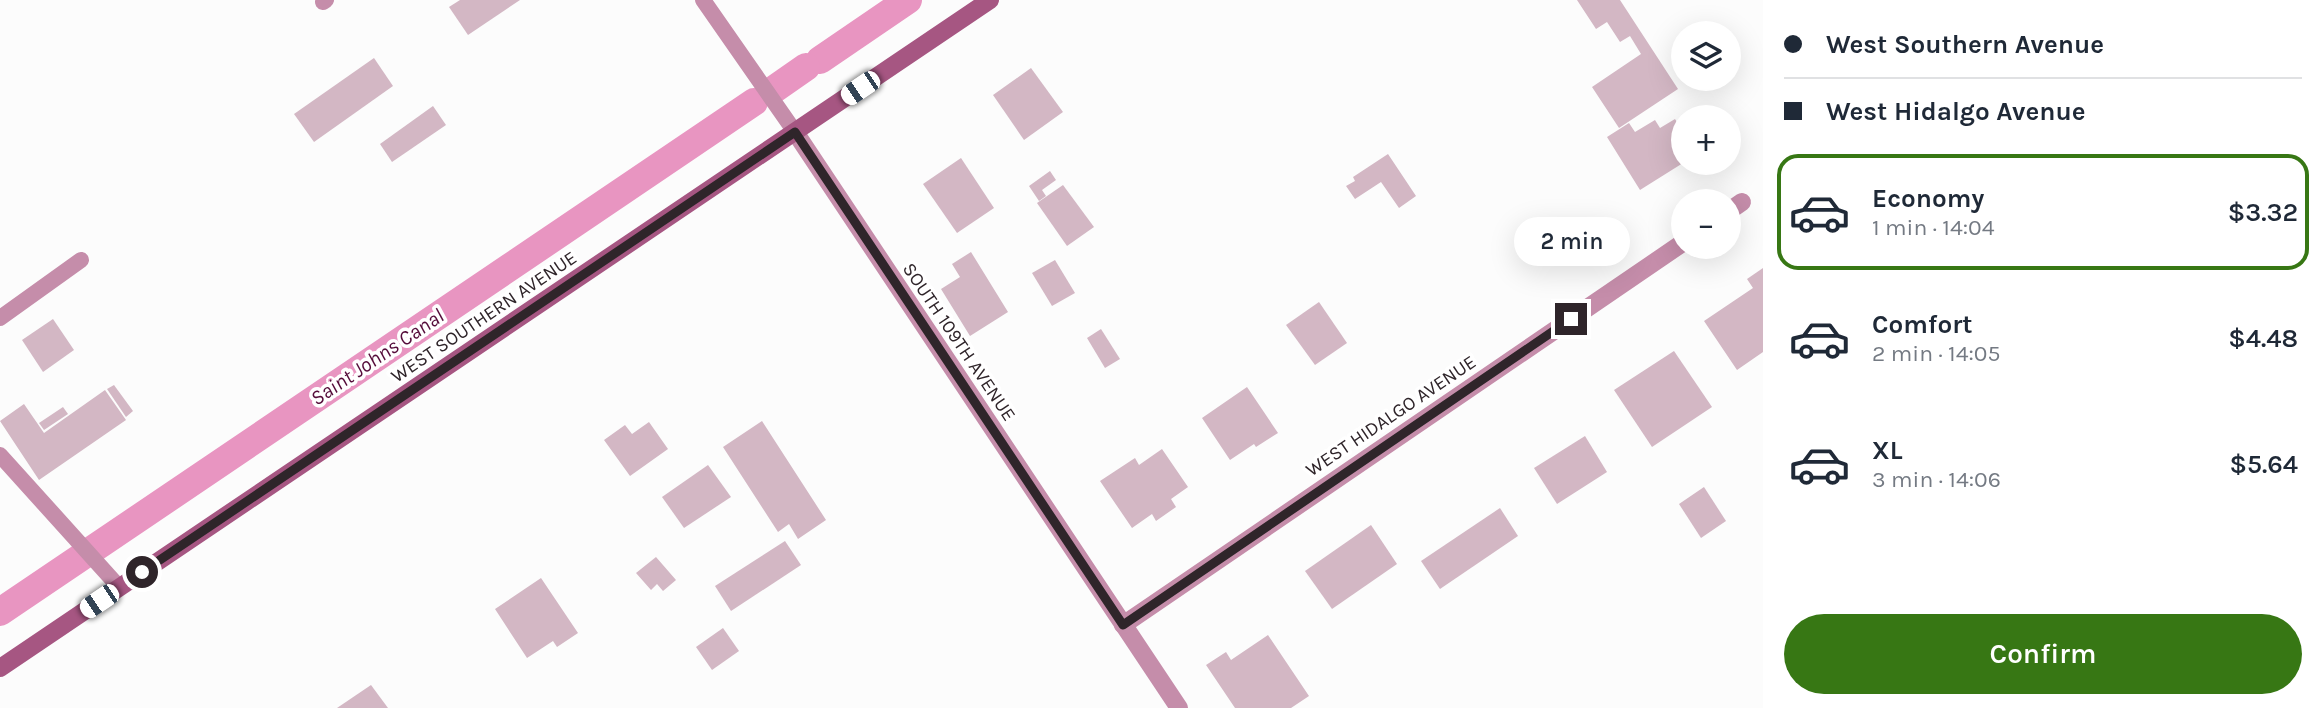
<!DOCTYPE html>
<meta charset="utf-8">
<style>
:root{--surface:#fff;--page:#f6f6f7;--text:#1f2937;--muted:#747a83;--line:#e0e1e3;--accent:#377714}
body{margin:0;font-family:Karla,sans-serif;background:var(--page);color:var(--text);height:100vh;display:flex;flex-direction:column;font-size:26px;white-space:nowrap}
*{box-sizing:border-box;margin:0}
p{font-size:23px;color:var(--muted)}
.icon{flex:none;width:38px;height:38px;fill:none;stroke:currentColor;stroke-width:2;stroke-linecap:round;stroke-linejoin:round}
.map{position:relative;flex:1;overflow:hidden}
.panel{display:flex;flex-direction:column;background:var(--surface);width:560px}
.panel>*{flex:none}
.banner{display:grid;align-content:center;height:154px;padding:0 21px;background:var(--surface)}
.controls{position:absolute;left:1671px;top:21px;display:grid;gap:14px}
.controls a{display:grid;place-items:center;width:70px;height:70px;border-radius:50%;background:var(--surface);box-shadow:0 7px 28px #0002;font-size:35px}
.end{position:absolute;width:32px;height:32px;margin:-16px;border:9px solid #2f252a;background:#fff;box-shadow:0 0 0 4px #fff}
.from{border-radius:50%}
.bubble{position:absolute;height:49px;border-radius:24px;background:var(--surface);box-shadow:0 7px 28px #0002;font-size:23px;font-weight:600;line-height:49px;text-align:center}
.car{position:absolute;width:21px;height:42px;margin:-21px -10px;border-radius:9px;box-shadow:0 0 5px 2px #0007;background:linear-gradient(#fff 24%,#345 0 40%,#fff 0 76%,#345 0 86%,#fff 0)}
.banner b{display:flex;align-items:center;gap:24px;height:66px;font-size:26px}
.banner b+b{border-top:2px solid var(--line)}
.banner i{width:18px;height:18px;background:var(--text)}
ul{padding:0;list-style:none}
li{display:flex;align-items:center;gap:21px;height:116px;margin:0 14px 10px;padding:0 7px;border:4px solid transparent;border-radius:21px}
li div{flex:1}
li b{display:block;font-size:26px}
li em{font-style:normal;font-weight:600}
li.on{border-color:var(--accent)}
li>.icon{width:63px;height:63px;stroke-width:1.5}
.cta{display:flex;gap:14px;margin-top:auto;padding:14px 21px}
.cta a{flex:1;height:80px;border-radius:42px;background:var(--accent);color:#fff;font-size:28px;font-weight:600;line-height:80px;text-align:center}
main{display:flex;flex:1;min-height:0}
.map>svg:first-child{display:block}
</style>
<main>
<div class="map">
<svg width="1763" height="708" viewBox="0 0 1763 708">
<rect width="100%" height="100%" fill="#fcfcfc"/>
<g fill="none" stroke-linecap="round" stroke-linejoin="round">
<g stroke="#e895c1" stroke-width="28">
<path d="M820 60 908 0"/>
<path d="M773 90 806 67"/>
<path d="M0 612 754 102"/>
</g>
</g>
<g fill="#d3b7c4">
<path d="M460 0H520L468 35 449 7Z"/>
<path d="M1577 0H1620L1678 89 1619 128 1592 87 1641 54 1630 36 1620 42 1607 22 1596 29Z"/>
<path d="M374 58 393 86 314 142 294 114Z"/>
<path d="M1031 68 1063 112 1024 140 993 95Z"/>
<path d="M433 106 446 125 392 162 380 144Z"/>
<path d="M1675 119 1684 134V154L1679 157 1683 163 1640 190 1607 137 1629 123 1635 132 1655 120 1660 128Z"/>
<path d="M1388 154 1416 196 1399 208 1381 182 1355 199 1346 186 1355 181 1353 177Z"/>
<path d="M961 158 994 208 957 233 923 184Z"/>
<path d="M1050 171 1056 180 1042 190 1046 196 1039 201 1029 186Z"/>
<path d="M1063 185 1094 227 1067 246 1037 203Z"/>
<path d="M971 252 1008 312 970 336 941 289 960 277 952 264Z"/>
<path d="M1055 260 1075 293 1052 306 1032 273Z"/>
<path d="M1763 268V352L1737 370 1704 321 1753 288 1747 279Z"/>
<path d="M1319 302 1347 343 1315 365 1286 325Z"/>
<path d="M53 319 74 350 43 372 22 340Z"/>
<path d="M1101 329 1120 359 1105 368 1087 338Z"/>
<path d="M1674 351 1712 407 1652 447 1614 390Z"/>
<path d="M114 385 133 411 126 417 107 389Z"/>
<path d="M1247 387 1278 433 1256 447 1254 444 1230 460 1202 418Z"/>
<path d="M105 390 126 420 39 480 0 421 24 404 44 433Z"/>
<path d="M63 407 68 414 44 430 39 423Z"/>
<path d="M762 421 826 520 798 539 789 524 778 532 723 447Z"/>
<path d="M649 422 668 449 630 476 604 440 625 425 632 434Z"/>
<path d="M1585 436 1607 472 1557 504 1534 468Z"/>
<path d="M1162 449 1188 487 1171 499 1176 507 1156 521 1152 514 1132 528 1100 481 1135 458 1139 465Z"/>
<path d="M708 465 731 497 684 528 662 497Z"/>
<path d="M1704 487 1726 521 1701 538 1679 504Z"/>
<path d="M1500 508 1518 536 1440 589 1421 561Z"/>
<path d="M1371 525 1397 564 1332 609 1305 571Z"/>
<path d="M785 541 801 565 731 611 715 586Z"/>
<path d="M656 557 676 580 663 591 657 584 651 590 636 573Z"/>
<path d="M541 578 578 633 557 647 553 641 527 658 495 609Z"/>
<path d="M723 628 739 651 712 670 696 647Z"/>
<path d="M1268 635 1309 696 1291 708H1235L1206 665 1226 652 1231 660Z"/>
<path d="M371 685 388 708H337Z"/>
</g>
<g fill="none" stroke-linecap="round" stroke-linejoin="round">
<g stroke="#c58daa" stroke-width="16">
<path d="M703 0 795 132"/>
<path d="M323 2 326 0"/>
<path d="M0 318 81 260"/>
<path d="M0 455 119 587"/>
</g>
<g stroke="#c58daa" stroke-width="18">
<path d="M795 132 1179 708"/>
<path d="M1729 211 1742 202"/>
<path d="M1123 625 1684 242"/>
</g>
<path stroke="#a65682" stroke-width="18" d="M0 668 990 0"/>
</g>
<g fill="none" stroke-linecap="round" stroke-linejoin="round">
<path stroke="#2f252a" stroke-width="9" d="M142 572 795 132 1123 625 1571 319"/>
</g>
<g text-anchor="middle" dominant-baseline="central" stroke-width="7" stroke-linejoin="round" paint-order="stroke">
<g font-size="19" fill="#2f252a" stroke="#fff">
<text transform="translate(484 317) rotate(-34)">WEST SOUTHERN AVENUE</text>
<text transform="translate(959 342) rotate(56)">SOUTH 109TH AVENUE</text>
<text transform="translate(1391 416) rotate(-34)">WEST HIDALGO AVENUE</text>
</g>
<g font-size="21" font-style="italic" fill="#550c3a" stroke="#fff">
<text transform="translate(377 357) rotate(-34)">Saint Johns Canal</text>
</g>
</g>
</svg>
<div class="controls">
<a><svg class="icon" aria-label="layers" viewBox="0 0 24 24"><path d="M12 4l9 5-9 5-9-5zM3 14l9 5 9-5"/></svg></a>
<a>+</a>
<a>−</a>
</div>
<i class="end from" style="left:142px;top:572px"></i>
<i class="end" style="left:1571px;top:319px"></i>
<div class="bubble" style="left:1514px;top:217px;width:116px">2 min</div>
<i class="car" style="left:860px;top:88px;rotate:236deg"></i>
<i class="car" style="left:99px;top:601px;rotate:236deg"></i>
</div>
<section class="panel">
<div class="banner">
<b><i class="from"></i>West Southern Avenue</b>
<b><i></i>West Hidalgo Avenue</b>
</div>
<ul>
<li class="on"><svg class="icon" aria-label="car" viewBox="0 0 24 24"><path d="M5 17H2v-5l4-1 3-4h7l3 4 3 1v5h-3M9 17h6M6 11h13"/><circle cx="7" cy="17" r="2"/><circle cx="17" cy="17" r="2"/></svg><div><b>Economy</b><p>1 min · 14:04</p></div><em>$3.32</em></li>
<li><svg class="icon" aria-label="car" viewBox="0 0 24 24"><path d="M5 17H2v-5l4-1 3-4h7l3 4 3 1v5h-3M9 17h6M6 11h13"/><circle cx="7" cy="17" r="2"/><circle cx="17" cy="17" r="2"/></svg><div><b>Comfort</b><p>2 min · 14:05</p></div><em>$4.48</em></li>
<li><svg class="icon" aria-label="car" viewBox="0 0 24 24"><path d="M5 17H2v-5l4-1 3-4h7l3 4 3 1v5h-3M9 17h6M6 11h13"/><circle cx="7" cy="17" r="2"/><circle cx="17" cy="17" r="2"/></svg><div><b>XL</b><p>3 min · 14:06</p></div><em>$5.64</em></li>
</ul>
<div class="cta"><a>Confirm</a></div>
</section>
</main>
